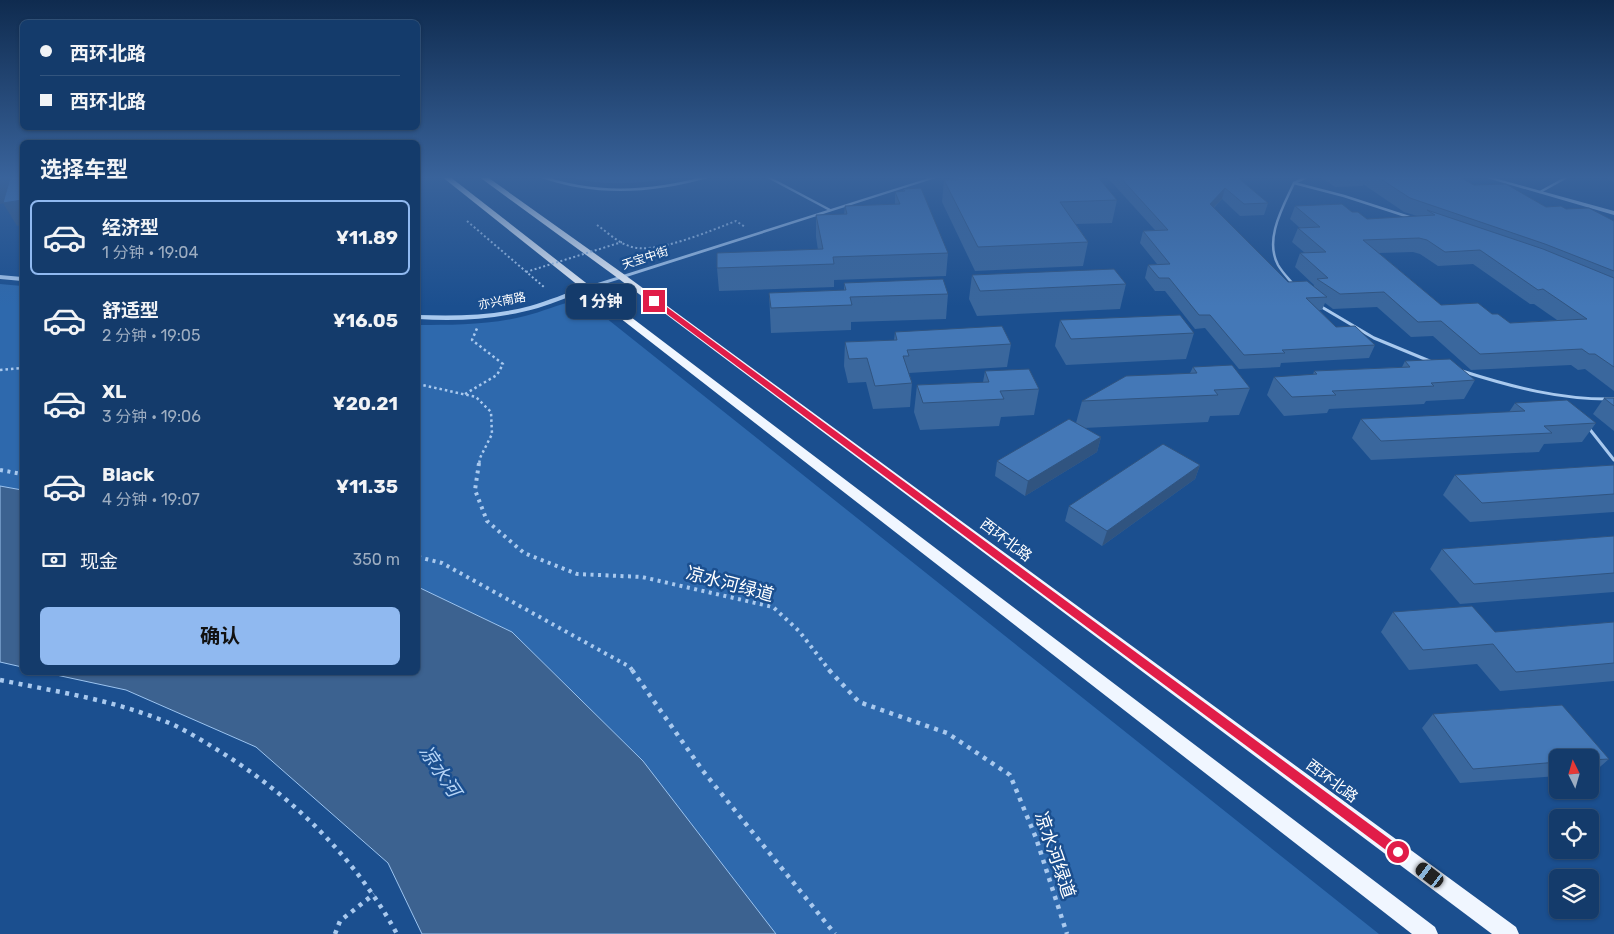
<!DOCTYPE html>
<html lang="zh">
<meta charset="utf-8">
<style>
:root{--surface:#143b6b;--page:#214673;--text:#f1f3f6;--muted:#9dadc1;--line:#33557e;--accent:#90b9f0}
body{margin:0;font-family:Rubik,"Noto Sans SC",sans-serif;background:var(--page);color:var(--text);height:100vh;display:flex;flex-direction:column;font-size:19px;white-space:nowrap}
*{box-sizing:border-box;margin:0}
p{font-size:16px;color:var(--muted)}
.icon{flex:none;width:28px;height:28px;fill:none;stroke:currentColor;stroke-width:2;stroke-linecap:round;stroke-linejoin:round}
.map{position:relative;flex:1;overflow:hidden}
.drawer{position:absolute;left:20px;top:140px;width:400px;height:535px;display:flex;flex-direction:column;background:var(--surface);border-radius:8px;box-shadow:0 1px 4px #0004,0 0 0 1px var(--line)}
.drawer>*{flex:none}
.hud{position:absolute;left:20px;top:20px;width:400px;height:110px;border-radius:8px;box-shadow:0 1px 4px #0004,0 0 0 1px var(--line);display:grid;align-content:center;height:110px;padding:0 20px;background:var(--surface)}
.needle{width:32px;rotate:355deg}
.controls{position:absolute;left:1549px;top:749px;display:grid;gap:10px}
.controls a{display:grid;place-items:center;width:50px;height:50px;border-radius:8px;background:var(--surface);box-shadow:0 1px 4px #0004,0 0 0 1px var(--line);font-size:25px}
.end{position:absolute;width:22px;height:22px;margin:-11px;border:6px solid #e11d48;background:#fff;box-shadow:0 0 0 2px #fff}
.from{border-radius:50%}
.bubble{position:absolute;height:35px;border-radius:8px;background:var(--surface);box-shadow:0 1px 4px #0004,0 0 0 1px var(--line);font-size:16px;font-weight:700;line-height:35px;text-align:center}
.car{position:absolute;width:15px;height:30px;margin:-15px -8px;border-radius:6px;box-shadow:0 0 4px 1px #0007;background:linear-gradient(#222 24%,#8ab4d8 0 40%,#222 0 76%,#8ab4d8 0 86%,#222 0)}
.hud b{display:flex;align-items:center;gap:18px;height:48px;font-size:19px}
.hud b+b{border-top:1px solid var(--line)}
.hud i{width:12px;height:12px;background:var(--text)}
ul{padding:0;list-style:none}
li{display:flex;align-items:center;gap:15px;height:75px;margin:0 10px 8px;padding:0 10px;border:2px solid transparent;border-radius:8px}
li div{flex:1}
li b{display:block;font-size:19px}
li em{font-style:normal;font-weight:700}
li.current{border-color:var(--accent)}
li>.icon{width:45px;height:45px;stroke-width:1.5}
h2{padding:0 20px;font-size:22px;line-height:60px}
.pay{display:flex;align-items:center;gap:12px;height:55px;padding:0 20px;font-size:19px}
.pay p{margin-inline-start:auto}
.action{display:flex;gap:10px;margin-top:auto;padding:10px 20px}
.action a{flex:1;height:58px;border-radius:8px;background:var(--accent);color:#111;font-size:20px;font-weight:700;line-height:58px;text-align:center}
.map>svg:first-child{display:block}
</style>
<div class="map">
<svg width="1614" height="934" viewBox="0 0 1614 934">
<rect width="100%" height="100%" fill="#1b4f8f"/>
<g fill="#2e69ad">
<path d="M565 176H681C643 184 602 187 565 176Z"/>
<path d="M0 284 22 286V490L0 486Z"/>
<path d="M576 301 586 302 1379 934H776L643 761 512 632 418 587V325C453 325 490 325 525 316 542 312 558 304 576 301Z"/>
</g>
<g fill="#3c6290" stroke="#9cc4f0">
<path d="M0 486 22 490V667L0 662Z"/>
<path d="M418 587 512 632 643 761 776 934H422L388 863 256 747 126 690 47 673 418 672Z"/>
</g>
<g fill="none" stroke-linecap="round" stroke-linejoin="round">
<g stroke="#a9c9ee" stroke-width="2" stroke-dasharray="2 2.5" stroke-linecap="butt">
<path d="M467 221 544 287"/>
<path d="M597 225C607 232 617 242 629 246 653 256 712 230 736 221L745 227"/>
</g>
<g stroke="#a9c9ee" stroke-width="2.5" stroke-dasharray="2.5 3" stroke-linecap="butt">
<path d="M0 370 22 368"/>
<path d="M418 384 476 397 491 412 492 434 480 458 479 465"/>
<path d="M465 394 497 375 503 364 472 340 478 326"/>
</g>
<g stroke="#a9c9ee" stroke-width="4" stroke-dasharray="3 4.5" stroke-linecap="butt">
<path d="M479 463 475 490 487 521 524 553 577 574 642 577 773 607 799 631 830 671"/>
<path d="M0 470 22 474"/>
<path d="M418 557 442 563 630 667 633 671"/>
</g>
<g stroke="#a9c9ee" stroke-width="4.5" stroke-dasharray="4 5.5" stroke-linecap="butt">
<path d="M632 670 703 771 835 934"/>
<path d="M829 670 859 702 947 733 1010 775 1036 838 1067 934"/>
<path d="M0 680C53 691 108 699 159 719 179 726 198 738 216 749 291 795 355 857 397 934"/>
<path d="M335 934 340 921 374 894"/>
</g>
<g stroke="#a9c9ee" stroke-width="2.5">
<path d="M540 176C595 196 655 192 710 176"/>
<path d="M766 176 830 210"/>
<path d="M1294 183 1344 196 1412 218"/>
<path d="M1540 192 1569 176"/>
<path d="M1293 284C1288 278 1282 272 1278 265 1264 239 1283 207 1294 183L1309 176"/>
</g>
<g stroke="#a9c9ee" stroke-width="3">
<path d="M1320 306 1374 338 1432 362"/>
<path d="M1462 371C1512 387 1561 400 1614 399"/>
<path d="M1588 427 1614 460"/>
</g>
<g fill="#a9c9ee" fill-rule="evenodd">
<path d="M935 176H942L589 289C572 295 555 303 538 308 499 319 458 322 418 319V315C456 316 493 316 530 306 548 301 566 293 585 287Z"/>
<path d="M1480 176H1487L1614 211V215Z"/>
<path d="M0 275 22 277V281L0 279Z"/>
</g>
<g fill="#f0f6ff" fill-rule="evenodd">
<path d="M441 176H449L590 286 1435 927 1438 934H1412L584 290Z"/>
<path d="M478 176H486L625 275 1516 927 1519 934H1492L619 279Z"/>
</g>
<path stroke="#a9c9ee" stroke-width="2" stroke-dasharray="2 2.5" stroke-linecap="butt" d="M526 272 622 242"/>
</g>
<g fill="#3a679d" fill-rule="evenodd">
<path d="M954 176H1097L1117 200 1112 223 1076 224 1088 242 1083 266 975 271 942 202 944 180H954Z"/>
<path d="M1106 176H1236L1268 203 1264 215 1240 216 1222 199 1214 208 1288 282 1314 286V285L1295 267 1300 253H1305L1292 242 1298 228H1300L1290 219 1295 206 1352 212 1367 219 1417 216 1404 212 1363 184V186L1335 187 1319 176H1458L1474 185 1546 207 1566 209 1614 221V391L1585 369 1578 370 1571 365 1471 370 1433 336 1411 337 1377 307 1333 309 1325 303 1322 310H1319L1336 327 1375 345 1369 358 1281 363 1280 367 1239 369 1205 328 1195 329 1165 291H1155L1145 278 1148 265 1157 264 1140 243 1143 231 1155 230ZM1413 252 1420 254 1438 266 1473 264 1530 304H1534L1557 320 1510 323 1492 314 1441 305 1379 253Z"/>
<path d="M1604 176H1614V182L1604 177Z"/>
<path d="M903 189 948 253 946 276 834 280V287L719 291 717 268 818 250 816 237V215L844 214 845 206 895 204V192L903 191Z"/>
<path d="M972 275 1126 284 1120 309 977 316 969 299Z"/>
<path d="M844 283 948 294 946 319 851 322V330L771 333 769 293 844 290Z"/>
<path d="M1060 320 1194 333 1186 359 1066 365 1055 346Z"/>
<path d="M895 332 1011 344 1007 367 909 373 912 383 910 407 873 409 866 382 848 383 844 366 845 342 894 340Z"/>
<path d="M1405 361 1475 380 1464 399 1426 401 1424 404 1329 409 1327 413 1284 416 1267 395 1274 377 1313 375 1314 371 1402 367Z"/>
<path d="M1193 367 1250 388 1239 415 1210 416 1208 422 1084 428 1101 437 1097 452 1025 496 995 476 997 461 1076 423 1082 401 1190 373Z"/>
<path d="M985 371 1039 389 1034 415 1001 417 999 426 920 430 914 412 917 385 983 382Z"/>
<path d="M1604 398H1614V431L1593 414Z"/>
<path d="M1515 403 1596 423 1582 442 1544 444 1539 452 1371 460 1352 438 1361 419 1509 412Z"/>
<path d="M1200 465 1195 479 1102 546 1065 521 1069 506Z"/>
<path d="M1614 465V512L1470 522 1443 495 1455 475Z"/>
<path d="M1614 536V592L1460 604 1430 569 1442 549Z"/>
<path d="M1393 612 1495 632 1614 622V681L1500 691 1477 664 1409 670 1381 632Z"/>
<path d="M1433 714 1609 759 1593 773 1590 774V758H1558V776L1460 783 1422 728Z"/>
</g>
<g fill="#305480">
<path d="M10 178 22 200 0 204V179Z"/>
<path d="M1225 188 1222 199 1206 215 1210 204Z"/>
<path d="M22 200V225L17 226 3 203Z"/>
<path d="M1101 437 1097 452 1025 496 1028 481Z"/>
<path d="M1200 465 1195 479 1102 546 1107 531Z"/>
</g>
<g fill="#4478b7" stroke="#305480" fill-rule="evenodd">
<path d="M0 176H22V200L3 203 10 178 0 179Z"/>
<path d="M957 176H1097L1117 200 1060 202 1088 242 978 247 944 180H959Z"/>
<path d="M1119 176H1236L1268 203 1244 204 1225 188 1210 204 1288 282 1307 281 1327 297 1306 298 1336 327 1355 326 1375 345 1282 350 1285 353 1244 355 1210 315H1199L1169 278H1159L1148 265 1170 264 1143 231 1168 230Z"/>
<path d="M1376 176H1458L1474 185 1506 184 1546 207 1561 206 1566 209 1589 208 1614 221V271L1545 244 1410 198Z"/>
<path d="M921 188 948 253 833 257 834 264 717 268V253L823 249 816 215 847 214 845 206 900 204 895 192 905 191 903 189Z"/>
<path d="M1342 204 1352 212H1358L1367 219 1435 215 1427 210 1543 249 1614 278V367L1595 354H1589L1582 349 1480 354 1441 321 1418 322 1384 292 1340 294 1317 279 1328 278 1300 253 1326 252 1298 228 1320 227 1295 206ZM1419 238 1427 240 1445 252 1480 250 1538 290 1543 289 1587 319 1510 323 1498 314H1492L1478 303 1441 305 1363 240Z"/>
<path d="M1114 269 1126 284 980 291 972 275Z"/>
<path d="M943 279 948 294 850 297 852 305 771 308 769 293 846 290 844 283Z"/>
<path d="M1180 315 1194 333 1071 339 1060 320Z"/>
<path d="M1002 326 1011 344 907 350 909 356H903L912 383 875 386 867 358 849 359 845 342 897 340 895 332Z"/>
<path d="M1450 359 1475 380 1431 383 1434 386 1332 391 1336 395 1292 397 1274 377 1317 374 1314 371 1410 367 1405 361Z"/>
<path d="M1232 365 1250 388 1214 390 1218 395 1082 401 1126 376 1197 373 1193 367Z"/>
<path d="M1029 369 1039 389 1000 391 1004 399 923 403 917 385 989 382 985 371Z"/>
<path d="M1604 398H1614V406Z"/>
<path d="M1567 400 1596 423 1544 426 1552 433 1381 441 1361 419 1525 411 1515 403Z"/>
<path d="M1069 419 1101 437 1028 481 997 461Z"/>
<path d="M1163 444 1200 465 1107 531 1069 506Z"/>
<path d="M1614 465V494L1482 503 1455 475Z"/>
<path d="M1614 536V573L1474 584 1442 549Z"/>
<path d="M1472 606 1495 632 1614 622V663L1516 672 1493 644 1423 650 1393 612Z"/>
<path d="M1562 705 1609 759 1590 760V758H1558V762L1473 769 1433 714Z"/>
</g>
<linearGradient id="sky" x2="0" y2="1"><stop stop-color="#0f2b4f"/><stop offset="0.58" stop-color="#39639b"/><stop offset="1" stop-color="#39639b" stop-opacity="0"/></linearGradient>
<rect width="1614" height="306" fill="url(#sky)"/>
<path fill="#e11d48" d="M651 299H656L1402 848 1404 852 1402 856 1398 858 1394 856 651 302Z"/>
<g text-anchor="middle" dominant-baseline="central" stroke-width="5" stroke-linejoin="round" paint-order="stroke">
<g font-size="12" fill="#fff" stroke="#1b4f8f">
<text transform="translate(645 258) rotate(-18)">天宝中街</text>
<text transform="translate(502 301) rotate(-10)">亦兴南路</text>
</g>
<g font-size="15" fill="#fff" stroke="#1b4f8f">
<text transform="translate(1006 540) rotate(37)">西环北路</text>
<text transform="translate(1332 781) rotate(37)">西环北路</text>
</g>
<g font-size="18" fill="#fff" stroke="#1b4f8f">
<text transform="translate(730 584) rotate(15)">凉水河绿道</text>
<text transform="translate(1055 855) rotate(71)">凉水河绿道</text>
</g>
<g font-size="19" font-style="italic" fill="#b5d3f5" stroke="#1b4f8f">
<text transform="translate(440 771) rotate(56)">凉水河</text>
</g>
</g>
</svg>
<div class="controls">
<a><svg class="needle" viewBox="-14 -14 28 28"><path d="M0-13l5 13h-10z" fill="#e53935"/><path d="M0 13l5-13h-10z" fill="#9dadc1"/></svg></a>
<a><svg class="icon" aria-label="locate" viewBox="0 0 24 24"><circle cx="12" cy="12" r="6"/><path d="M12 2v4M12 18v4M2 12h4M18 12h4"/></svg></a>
<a><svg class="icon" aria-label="layers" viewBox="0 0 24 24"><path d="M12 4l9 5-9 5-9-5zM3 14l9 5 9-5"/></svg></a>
</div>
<i class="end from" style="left:1398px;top:852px"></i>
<i class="end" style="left:654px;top:301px"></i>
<div class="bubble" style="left:566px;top:284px;width:70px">1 分钟</div>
<i class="car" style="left:1430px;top:875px;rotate:307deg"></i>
<div class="hud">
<b><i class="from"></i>西环北路</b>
<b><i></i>西环北路</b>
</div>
<section class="drawer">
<h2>选择车型</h2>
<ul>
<li class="current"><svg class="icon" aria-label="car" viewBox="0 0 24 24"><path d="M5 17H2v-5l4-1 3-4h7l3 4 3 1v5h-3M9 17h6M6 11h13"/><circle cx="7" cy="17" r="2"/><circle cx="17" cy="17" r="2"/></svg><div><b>经济型</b><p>1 分钟 · 19:04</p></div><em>¥11.89</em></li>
<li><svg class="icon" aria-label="car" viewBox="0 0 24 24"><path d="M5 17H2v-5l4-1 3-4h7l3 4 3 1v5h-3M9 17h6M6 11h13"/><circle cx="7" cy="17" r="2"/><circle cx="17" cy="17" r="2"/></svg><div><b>舒适型</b><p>2 分钟 · 19:05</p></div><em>¥16.05</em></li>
<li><svg class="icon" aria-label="car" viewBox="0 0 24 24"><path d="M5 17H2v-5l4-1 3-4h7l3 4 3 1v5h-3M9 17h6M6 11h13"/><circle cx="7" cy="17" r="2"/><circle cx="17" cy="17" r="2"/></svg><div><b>XL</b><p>3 分钟 · 19:06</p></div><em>¥20.21</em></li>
<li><svg class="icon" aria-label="car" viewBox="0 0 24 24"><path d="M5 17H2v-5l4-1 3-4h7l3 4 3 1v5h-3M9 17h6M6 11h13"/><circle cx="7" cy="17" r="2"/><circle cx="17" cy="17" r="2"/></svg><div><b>Black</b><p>4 分钟 · 19:07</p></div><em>¥11.35</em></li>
</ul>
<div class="pay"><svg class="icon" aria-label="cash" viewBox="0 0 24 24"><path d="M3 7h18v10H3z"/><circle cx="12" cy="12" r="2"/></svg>现金<p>350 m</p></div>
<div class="action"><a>确认</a></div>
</section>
</div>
